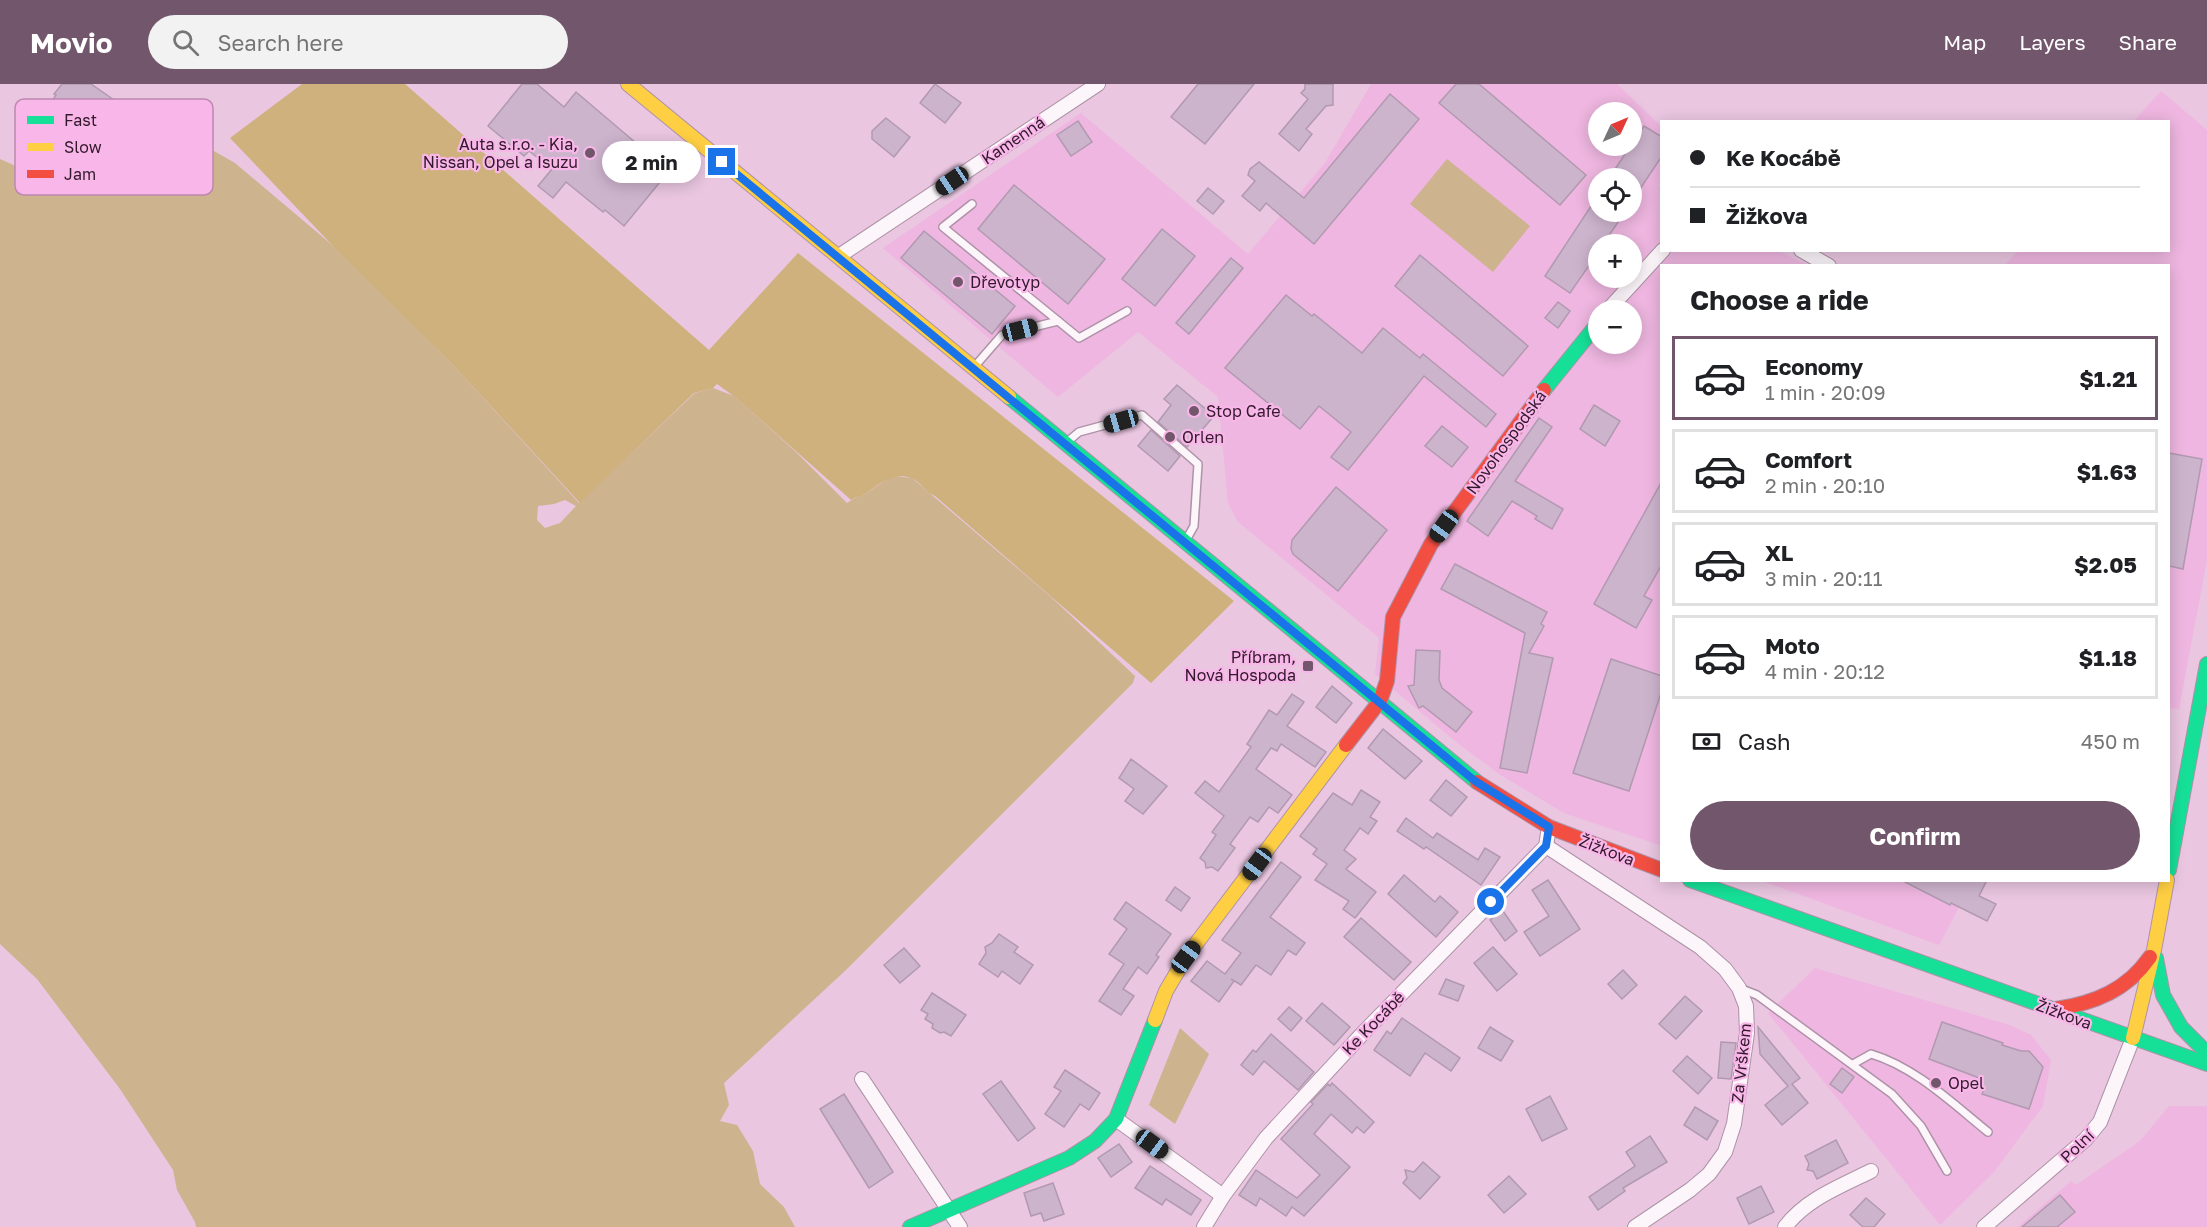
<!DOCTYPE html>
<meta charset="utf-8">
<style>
:root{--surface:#fff;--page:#f2f2f2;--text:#202124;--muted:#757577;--line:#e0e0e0;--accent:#72566b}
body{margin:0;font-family:"Golos Text",sans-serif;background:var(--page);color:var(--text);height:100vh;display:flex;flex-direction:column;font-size:22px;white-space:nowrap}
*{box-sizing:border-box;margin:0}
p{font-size:20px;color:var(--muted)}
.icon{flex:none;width:33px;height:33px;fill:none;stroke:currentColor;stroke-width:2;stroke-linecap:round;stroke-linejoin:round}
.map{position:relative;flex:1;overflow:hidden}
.sheet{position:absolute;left:1660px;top:180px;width:510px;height:618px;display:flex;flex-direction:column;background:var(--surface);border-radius:0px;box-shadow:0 3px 15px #0003}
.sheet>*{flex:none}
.banner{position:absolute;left:1660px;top:36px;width:510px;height:132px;border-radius:0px;box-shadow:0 3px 15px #0003;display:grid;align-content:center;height:132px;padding:0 30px;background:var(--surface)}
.needle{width:39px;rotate:46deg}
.controls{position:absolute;left:1588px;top:18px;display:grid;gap:12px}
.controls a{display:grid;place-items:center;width:54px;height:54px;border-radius:50%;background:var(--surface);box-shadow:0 3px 15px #0003;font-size:30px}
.end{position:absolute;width:27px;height:27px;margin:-14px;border:8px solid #1a73e8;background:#fff;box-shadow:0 0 0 3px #fff}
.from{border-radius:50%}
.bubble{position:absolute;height:42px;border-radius:21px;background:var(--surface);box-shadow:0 3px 15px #0003;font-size:20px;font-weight:700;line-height:42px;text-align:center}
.car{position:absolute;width:18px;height:36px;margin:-18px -9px;border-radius:8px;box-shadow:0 0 4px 2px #0007;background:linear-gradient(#222 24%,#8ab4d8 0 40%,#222 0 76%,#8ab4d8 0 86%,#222 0)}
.banner b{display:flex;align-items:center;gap:21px;height:57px;font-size:22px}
.banner b+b{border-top:2px solid var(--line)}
.banner i{width:15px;height:15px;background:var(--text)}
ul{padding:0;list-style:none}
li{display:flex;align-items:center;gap:18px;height:84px;margin:0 12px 9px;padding:0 18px;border:3px solid var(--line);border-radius:0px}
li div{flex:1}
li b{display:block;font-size:22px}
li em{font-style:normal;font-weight:700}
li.active{border-color:var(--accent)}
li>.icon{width:54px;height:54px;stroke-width:1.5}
h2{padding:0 30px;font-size:27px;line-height:72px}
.pay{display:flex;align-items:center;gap:15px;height:66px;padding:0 30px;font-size:22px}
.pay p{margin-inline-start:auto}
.action{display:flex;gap:12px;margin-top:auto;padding:12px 30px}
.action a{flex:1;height:69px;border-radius:36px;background:var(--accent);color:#fff;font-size:24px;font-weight:700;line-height:69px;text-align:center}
header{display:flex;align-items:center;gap:36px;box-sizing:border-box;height:84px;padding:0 30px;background:var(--accent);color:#fff}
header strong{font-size:28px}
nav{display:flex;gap:33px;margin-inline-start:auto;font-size:21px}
.search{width:420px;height:54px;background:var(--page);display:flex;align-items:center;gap:15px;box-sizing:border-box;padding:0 21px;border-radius:33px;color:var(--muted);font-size:22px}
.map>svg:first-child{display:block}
</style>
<header>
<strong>Movio</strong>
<div class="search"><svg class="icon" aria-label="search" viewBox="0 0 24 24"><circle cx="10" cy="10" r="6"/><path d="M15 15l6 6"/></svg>Search here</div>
<nav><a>Map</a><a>Layers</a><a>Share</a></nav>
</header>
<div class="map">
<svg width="2207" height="1143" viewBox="0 0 2207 1143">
<rect width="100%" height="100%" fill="#eac6e1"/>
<g fill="#eeb6e0" fill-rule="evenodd">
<path d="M1371 0H1617L1662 43V95L1658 101 1662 103V166L1779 167 1807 181 1662 182V762L1564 729 1499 690 1460 661 1375 590 1379 554 1238 438 1228 419 1218 313 1138 248 1058 313 883 164 1081 29 1248 170 1325 79ZM1599 28H1632V62H1599ZM1599 94H1632V128H1599ZM1599 160H1632V194H1599ZM1599 226H1632V260H1599Z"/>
<path d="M2161 7 2207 46V476L2179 625 2169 624V182H2004L2018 167 2169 166V38L2134 37Z"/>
<path d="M1762 797H1973L1939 861Z"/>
<path d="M1815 884 2010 941 2031 951 2051 976 2043 1022 1994 1088 1940 1141 1768 929Z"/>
<path d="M2169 1022H2207V1143H2018L2071 1097 2076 1101 2140 1057Z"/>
</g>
<g fill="#ceb38f" fill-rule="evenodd">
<path d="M177 46 235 79 344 171 451 279 579 419 695 309 713 304 734 312 796 368 847 419 858 412H862L892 392 912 394 1051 513 1135 592 1133 599 846 886 724 999 729 1021 720 1037 737 1041 753 1067 760 1100 784 1123 795 1143H196L195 1138 177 1106 173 1086 120 1005 37 895 0 860V75L27 87 100 78 149 53ZM565 416 576 422 560 439 545 444 537 436 538 422 554 420Z"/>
<path d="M1447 75 1530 142 1493 188 1410 120Z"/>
<path d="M1180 944 1209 970 1175 1040 1149 1021Z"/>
</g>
<path fill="#cfb17d" d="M302 0H405L709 266 798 169 1234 517 1151 599 935 412C925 408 920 397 911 394 892 387 876 403 862 412H858L851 416 735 313 717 300 713 304 694 309 580 419 451 279 335 164 230 54Z"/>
<g fill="#cdb4cd" stroke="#b199b0" stroke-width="1.5">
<path d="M62 0H91L114 16 107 28 108 29 90 52 48 23 56 11 54 10Z"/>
<path d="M522 0H537L564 23 576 8 669 87 624 142 605 126 603 128 566 98 553 114 538 102 552 85 529 67 524 72 488 42Z"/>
<path d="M935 0 961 19 945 39 920 19Z"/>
<path d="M1198 0H1254L1205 60 1171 33Z"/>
<path d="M1305 0H1333V21L1326 22 1306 45 1312 50 1299 67 1279 50 1308 15 1301 9 1305 5Z"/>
<path d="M1456 0H1479L1586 91 1560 121 1439 19Z"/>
<path d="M1390 10 1419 35 1314 160 1266 119 1260 127 1242 112 1255 97 1248 91 1250 85 1259 78 1304 114Z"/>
<path d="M886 34 910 53 894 73 872 55V47Z"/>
<path d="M1078 37 1092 58 1071 72 1057 51Z"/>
<path d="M1644 42 1662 53V72L1632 117V94H1609Z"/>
<path d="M1014 101 1105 175 1068 220 978 145Z"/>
<path d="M1208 104 1224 117 1213 130 1197 117Z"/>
<path d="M1599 110V128H1625L1603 160H1599V167L1570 209 1545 192Z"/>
<path d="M1162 145 1195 172 1155 222 1122 195Z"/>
<path d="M924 147 1015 222 992 250 901 174Z"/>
<path d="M1420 171 1528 262 1503 292 1395 202Z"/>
<path d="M1231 174 1243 184 1189 250 1176 239Z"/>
<path d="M1286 211 1312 232 1314 230 1362 269 1383 244 1420 274 1423 270 1496 330 1486 343 1424 292 1348 386 1331 373 1351 348 1319 322 1300 345 1225 284Z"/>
<path d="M1558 218 1570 227 1558 244 1545 234Z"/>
<path d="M1177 301 1214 332 1187 363 1158 338 1171 321 1164 315Z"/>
<path d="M1594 321 1620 337 1605 362 1580 345Z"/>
<path d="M1539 334 1552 343 1515 397 1563 425 1552 445 1535 435 1537 432 1512 417 1488 452 1467 437Z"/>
<path d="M1442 342 1468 363 1452 383 1425 362Z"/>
<path d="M1151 346 1180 372 1168 387 1138 362Z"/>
<path d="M2169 369 2202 375 2183 485 2169 482Z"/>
<path d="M1662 397V480L1644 512 1652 516 1636 544 1594 520Z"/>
<path d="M1336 403 1387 446 1338 507 1293 470 1291 465 1292 456Z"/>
<path d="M1455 480 1547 528 1541 540 1544 542 1529 569 1553 574 1527 689 1500 684 1525 549 1441 505Z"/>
<path d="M1416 566 1440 567 1439 596 1442 604 1472 628 1456 648 1423 622 1419 624 1408 602 1414 601Z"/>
<path d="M1611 575 1662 592V606L1629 707 1573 689Z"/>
<path d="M1332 602 1352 619 1336 639 1316 623Z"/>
<path d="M1292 610 1304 618 1287 642 1326 668 1315 683 1281 660 1277 667 1271 664 1256 685 1292 711 1278 729 1269 723 1258 738 1250 733 1230 760 1235 764 1218 787 1212 783 1206 784 1205 778 1200 774 1216 751 1212 748 1224 732 1195 709 1205 697 1219 708 1251 663 1247 660 1269 626 1277 631Z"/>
<path d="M1383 645 1422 677 1405 695 1368 664Z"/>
<path d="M1131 675 1167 702 1143 730 1125 717 1134 705 1119 694Z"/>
<path d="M1446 696 1467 713 1451 732 1430 716Z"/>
<path d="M1361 706 1380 718 1370 733 1377 737 1368 750 1360 744 1344 766 1356 775 1346 785 1376 808 1355 834 1343 825 1349 817 1315 796 1327 780 1313 770 1317 765 1300 752 1333 709 1352 721Z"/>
<path d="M1406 734 1433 754 1437 749 1478 776 1485 764 1500 773 1481 801 1426 763 1424 765 1397 747Z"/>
<path d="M1281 778 1301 793 1270 833 1305 859 1296 871 1288 866 1271 891 1256 881 1241 901 1231 895 1234 897 1219 918 1191 897 1207 877 1225 890 1241 869 1222 856Z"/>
<path d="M1404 791 1435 818 1440 812 1458 828 1436 853 1388 810Z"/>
<path d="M1548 796 1580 845 1540 872 1524 848 1549 832 1532 806Z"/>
<path d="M1901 796H1987L1979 812 1996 820 1987 837 1951 819 1950 821Z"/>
<path d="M1175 803 1190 814 1181 827 1166 816Z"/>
<path d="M1126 818 1171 850 1156 871 1159 873 1147 890 1138 883 1123 905 1134 912 1121 931 1099 917 1124 880 1109 870 1127 845 1114 835Z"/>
<path d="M1503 827 1517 847 1505 857 1490 836Z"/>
<path d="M1361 834 1411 878 1394 896 1344 853Z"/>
<path d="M999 850 1018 863 1014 868 1033 881 1020 900 1002 887 998 893 979 880 986 869 985 863 992 859Z"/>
<path d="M1493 863 1517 890 1497 907 1474 879Z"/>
<path d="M904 864 920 882 900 899 884 881Z"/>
<path d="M1623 886 1637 901 1622 915 1608 900Z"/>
<path d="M1446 895 1464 902 1458 917 1439 910Z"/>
<path d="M932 909 966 931 951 952 944 948 940 949 932 944 933 940 925 935 928 930 921 926Z"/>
<path d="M1685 912 1702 927 1676 955 1659 940Z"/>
<path d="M1322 919 1350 943 1334 961 1306 937Z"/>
<path d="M1289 923 1302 934 1291 947 1278 935Z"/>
<path d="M1402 934 1460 974 1451 987 1425 969 1410 992 1374 966 1387 947 1391 950Z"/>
<path d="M1942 938 2003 959 2002 961 2021 967H2029L2043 983 2029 1025 1982 1010 1985 1004 1980 1001 1982 995 1929 975Z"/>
<path d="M1490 943 1513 957 1501 977 1478 964Z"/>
<path d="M1758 943 1800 994 1792 1000 1808 1019 1782 1041 1765 1021 1788 1002 1760 970Z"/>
<path d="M1271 950 1314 988 1298 1006 1264 977 1253 991 1241 981 1253 966 1256 968Z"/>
<path d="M1721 958 1736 959 1731 995 1718 994Z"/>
<path d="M1687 972 1712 994 1698 1010 1673 987Z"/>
<path d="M1842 984 1854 993 1842 1009 1830 1000Z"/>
<path d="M1065 986 1100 1009 1089 1026 1080 1020 1064 1043 1045 1030 1061 1007 1054 1003Z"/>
<path d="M1001 997 1035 1044 1018 1057 983 1010Z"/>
<path d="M1332 999 1374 1038 1364 1049 1357 1043 1352 1049 1331 1030 1314 1050 1350 1083 1304 1132 1292 1123 1286 1132 1260 1114 1256 1122 1239 1111 1256 1086 1297 1114 1320 1091 1281 1055 1313 1020 1311 1018 1328 1000 1330 1002Z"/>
<path d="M844 1010 893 1088 869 1104 820 1025Z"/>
<path d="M1550 1012 1567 1045 1542 1057 1526 1025Z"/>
<path d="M1695 1023 1718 1037 1707 1056 1684 1041Z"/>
<path d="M1650 1052 1667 1078 1623 1104 1625 1107 1598 1126 1589 1113 1635 1082 1626 1068Z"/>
<path d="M1836 1056 1848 1079 1817 1095 1813 1087 1807 1086 1809 1080 1805 1072Z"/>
<path d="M1119 1060 1132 1078 1111 1093 1098 1074Z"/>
<path d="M1423 1078 1440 1093 1420 1115 1403 1099 1407 1094 1405 1086 1414 1088Z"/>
<path d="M1150 1082 1201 1116 1191 1131 1166 1115 1162 1121 1135 1104Z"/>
<path d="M1509 1092 1526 1110 1504 1129 1488 1111Z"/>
<path d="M1053 1099 1064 1130 1044 1137 1041 1129 1031 1132 1024 1109Z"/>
<path d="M1761 1102 1774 1128 1749 1140 1737 1114Z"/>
<path d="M2060 1111 2075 1128 2057 1143H2022Z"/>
<path d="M1866 1114 1885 1130 1874 1143H1863L1850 1131Z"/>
</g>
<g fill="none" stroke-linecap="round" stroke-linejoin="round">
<defs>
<g id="lane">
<path d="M972 120 943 143 1079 254 1127 227"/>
<path d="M975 282 1002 251 1058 237"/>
<path d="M1066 359 1079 348 1142 331 1198 380 1194 442 1186 456"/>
<path d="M1739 904 1757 911 1892 1010 1921 1042 1947 1087"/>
<path d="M1853 980 1871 970C1915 983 1952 1019 1988 1048"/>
</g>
<g id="street">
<path d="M1801 166 1829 182"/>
<path d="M839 172 1098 0"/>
<path d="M1608 226 1663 166"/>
<path d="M1546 762 1700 863 1725 885 1739 904 1746 922 1747 949 1734 1040 1725 1068 1709 1090 1690 1106 1635 1143"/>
<path d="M862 995 960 1143"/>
<path d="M1116 1035 1223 1112"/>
<path d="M1204 1143 1223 1112 1266 1054 1364 948 1546 762 1549 743"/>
<path d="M1785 1143C1806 1115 1841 1102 1871 1087"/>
<path d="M1984 1143 2086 1055 2100 1038 2133 954"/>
</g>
<g id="fast">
<path d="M1544 306 1599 238"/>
<path d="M1009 313 1477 698"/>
<path d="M2169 786 2207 580"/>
<path d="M1690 796 2207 980"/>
<path d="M2156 874 2163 911 2181 943 2207 969"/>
<path d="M910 1143 1069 1074 1095 1057 1116 1035 1155 936"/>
</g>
<g id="slow">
<path d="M628 0 1009 313"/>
<path d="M1155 936 1166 907 1186 873 1346 661"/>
<path d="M2133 954 2154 866 2167 796"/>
</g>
<g id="jam">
<path d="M1346 661 1380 617 1387 597 1393 533 1431 460 1544 306"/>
<path d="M1477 698 1549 743 1662 786"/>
<path d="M2056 925C2095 919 2127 906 2150 873"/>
</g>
</defs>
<use href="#lane" stroke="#ae92a7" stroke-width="10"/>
<use href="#street" stroke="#ae92a7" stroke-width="16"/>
<use href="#fast" stroke="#ae92a7" stroke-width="16"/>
<use href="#slow" stroke="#ae92a7" stroke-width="16"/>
<use href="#jam" stroke="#ae92a7" stroke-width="16"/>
<use href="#lane" stroke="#fcf6fa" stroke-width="7"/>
<use href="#street" stroke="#fcf6fa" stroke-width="14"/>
<use href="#fast" stroke="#16e098" stroke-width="14"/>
<use href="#slow" stroke="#ffcf43" stroke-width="14"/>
<use href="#jam" stroke="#f24e42" stroke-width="14"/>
</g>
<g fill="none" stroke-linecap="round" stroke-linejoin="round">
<path stroke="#1a73e8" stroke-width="8" d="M722 78 1475 697 1549 743 1546 762 1491 818"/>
</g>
<g fill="#72566b" stroke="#f9b7e9" stroke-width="2">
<circle cx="590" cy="69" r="6"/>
<circle cx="958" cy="198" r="6"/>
<circle cx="1194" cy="327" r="6"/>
<circle cx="1170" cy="353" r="6"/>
<rect x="1302" y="576" width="12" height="12" rx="3"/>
<circle cx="1936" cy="999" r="6"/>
</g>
<g text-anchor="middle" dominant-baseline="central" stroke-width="4.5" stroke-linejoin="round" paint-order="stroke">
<g font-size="16" fill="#32192c" stroke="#f9b7e9">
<text transform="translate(1013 56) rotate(-34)">Kamenná</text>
<text transform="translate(1506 358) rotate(-54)">Novohospodská</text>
<text transform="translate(1607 766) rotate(21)">Žižkova</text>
<text transform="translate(2064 930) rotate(20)">Žižkova</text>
<text transform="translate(1373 939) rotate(-46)">Ke Kocábě</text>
<text transform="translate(1741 979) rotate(-84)">Za Vrškem</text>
<text transform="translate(2077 1062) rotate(-44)">Polní</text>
</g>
<g font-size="16" fill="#32192c" stroke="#f9b7e9" text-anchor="start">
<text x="578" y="60" text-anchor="end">Auta s.r.o. - Kia,<tspan x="578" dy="18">Nissan, Opel a Isuzu</tspan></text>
<text x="970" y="198">Dřevotyp</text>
<text x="1206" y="327">Stop Cafe</text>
<text x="1182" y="353">Orlen</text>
<text x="1296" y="573" text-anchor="end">Příbram,<tspan x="1296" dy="18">Nová Hospoda</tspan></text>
<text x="1948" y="999">Opel</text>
</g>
</g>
<rect x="15" y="15" width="198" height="96" rx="9" fill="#f9b7e9" stroke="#bd88b0" stroke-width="1.5"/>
<rect x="27" y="32" width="27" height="8" fill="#16e098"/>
<rect x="27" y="59" width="27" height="8" fill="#ffcf43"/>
<rect x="27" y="86" width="27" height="8" fill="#f24e42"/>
<g font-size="16" fill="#32192c">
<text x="64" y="42">Fast</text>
<text x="64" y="69">Slow</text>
<text x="64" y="96">Jam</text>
</g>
</svg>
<div class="controls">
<a><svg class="needle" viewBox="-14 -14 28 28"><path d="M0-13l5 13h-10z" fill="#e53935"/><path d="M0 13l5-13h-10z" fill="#757577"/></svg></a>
<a><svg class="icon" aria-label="locate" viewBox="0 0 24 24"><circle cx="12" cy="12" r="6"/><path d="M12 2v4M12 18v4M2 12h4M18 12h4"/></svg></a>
<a>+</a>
<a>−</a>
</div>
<i class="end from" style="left:1491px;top:818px"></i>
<i class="end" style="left:722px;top:78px"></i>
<div class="bubble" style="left:602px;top:57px;width:99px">2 min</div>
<i class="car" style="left:952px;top:97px;rotate:236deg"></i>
<i class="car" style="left:1020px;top:246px;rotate:76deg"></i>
<i class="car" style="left:1121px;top:337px;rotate:254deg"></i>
<i class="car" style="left:1444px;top:442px;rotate:216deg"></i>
<i class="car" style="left:1257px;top:780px;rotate:217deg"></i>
<i class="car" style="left:1186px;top:873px;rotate:37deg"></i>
<i class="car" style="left:1152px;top:1060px;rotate:126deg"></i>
<div class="banner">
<b><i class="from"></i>Ke Kocábě</b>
<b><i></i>Žižkova</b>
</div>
<section class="sheet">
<h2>Choose a ride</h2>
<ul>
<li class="active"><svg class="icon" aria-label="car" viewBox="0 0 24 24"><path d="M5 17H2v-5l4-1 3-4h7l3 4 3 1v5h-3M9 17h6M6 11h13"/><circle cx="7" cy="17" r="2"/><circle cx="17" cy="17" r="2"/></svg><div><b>Economy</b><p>1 min · 20:09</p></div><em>$1.21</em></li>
<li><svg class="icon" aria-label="car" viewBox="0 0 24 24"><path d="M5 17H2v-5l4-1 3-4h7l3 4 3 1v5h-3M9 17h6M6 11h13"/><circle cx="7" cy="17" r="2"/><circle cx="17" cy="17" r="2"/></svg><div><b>Comfort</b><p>2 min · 20:10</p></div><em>$1.63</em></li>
<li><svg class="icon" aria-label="car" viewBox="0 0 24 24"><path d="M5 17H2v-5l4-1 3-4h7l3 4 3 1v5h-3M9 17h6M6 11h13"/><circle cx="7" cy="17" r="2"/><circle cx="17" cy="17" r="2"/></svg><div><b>XL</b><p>3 min · 20:11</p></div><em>$2.05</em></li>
<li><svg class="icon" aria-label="car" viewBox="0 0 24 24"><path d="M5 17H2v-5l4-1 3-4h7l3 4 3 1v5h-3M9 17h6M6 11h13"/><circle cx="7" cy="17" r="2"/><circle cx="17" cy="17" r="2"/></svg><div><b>Moto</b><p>4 min · 20:12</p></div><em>$1.18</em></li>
</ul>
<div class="pay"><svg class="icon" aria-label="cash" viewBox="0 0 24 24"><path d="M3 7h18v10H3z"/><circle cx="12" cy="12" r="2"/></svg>Cash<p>450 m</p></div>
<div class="action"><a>Confirm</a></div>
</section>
</div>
